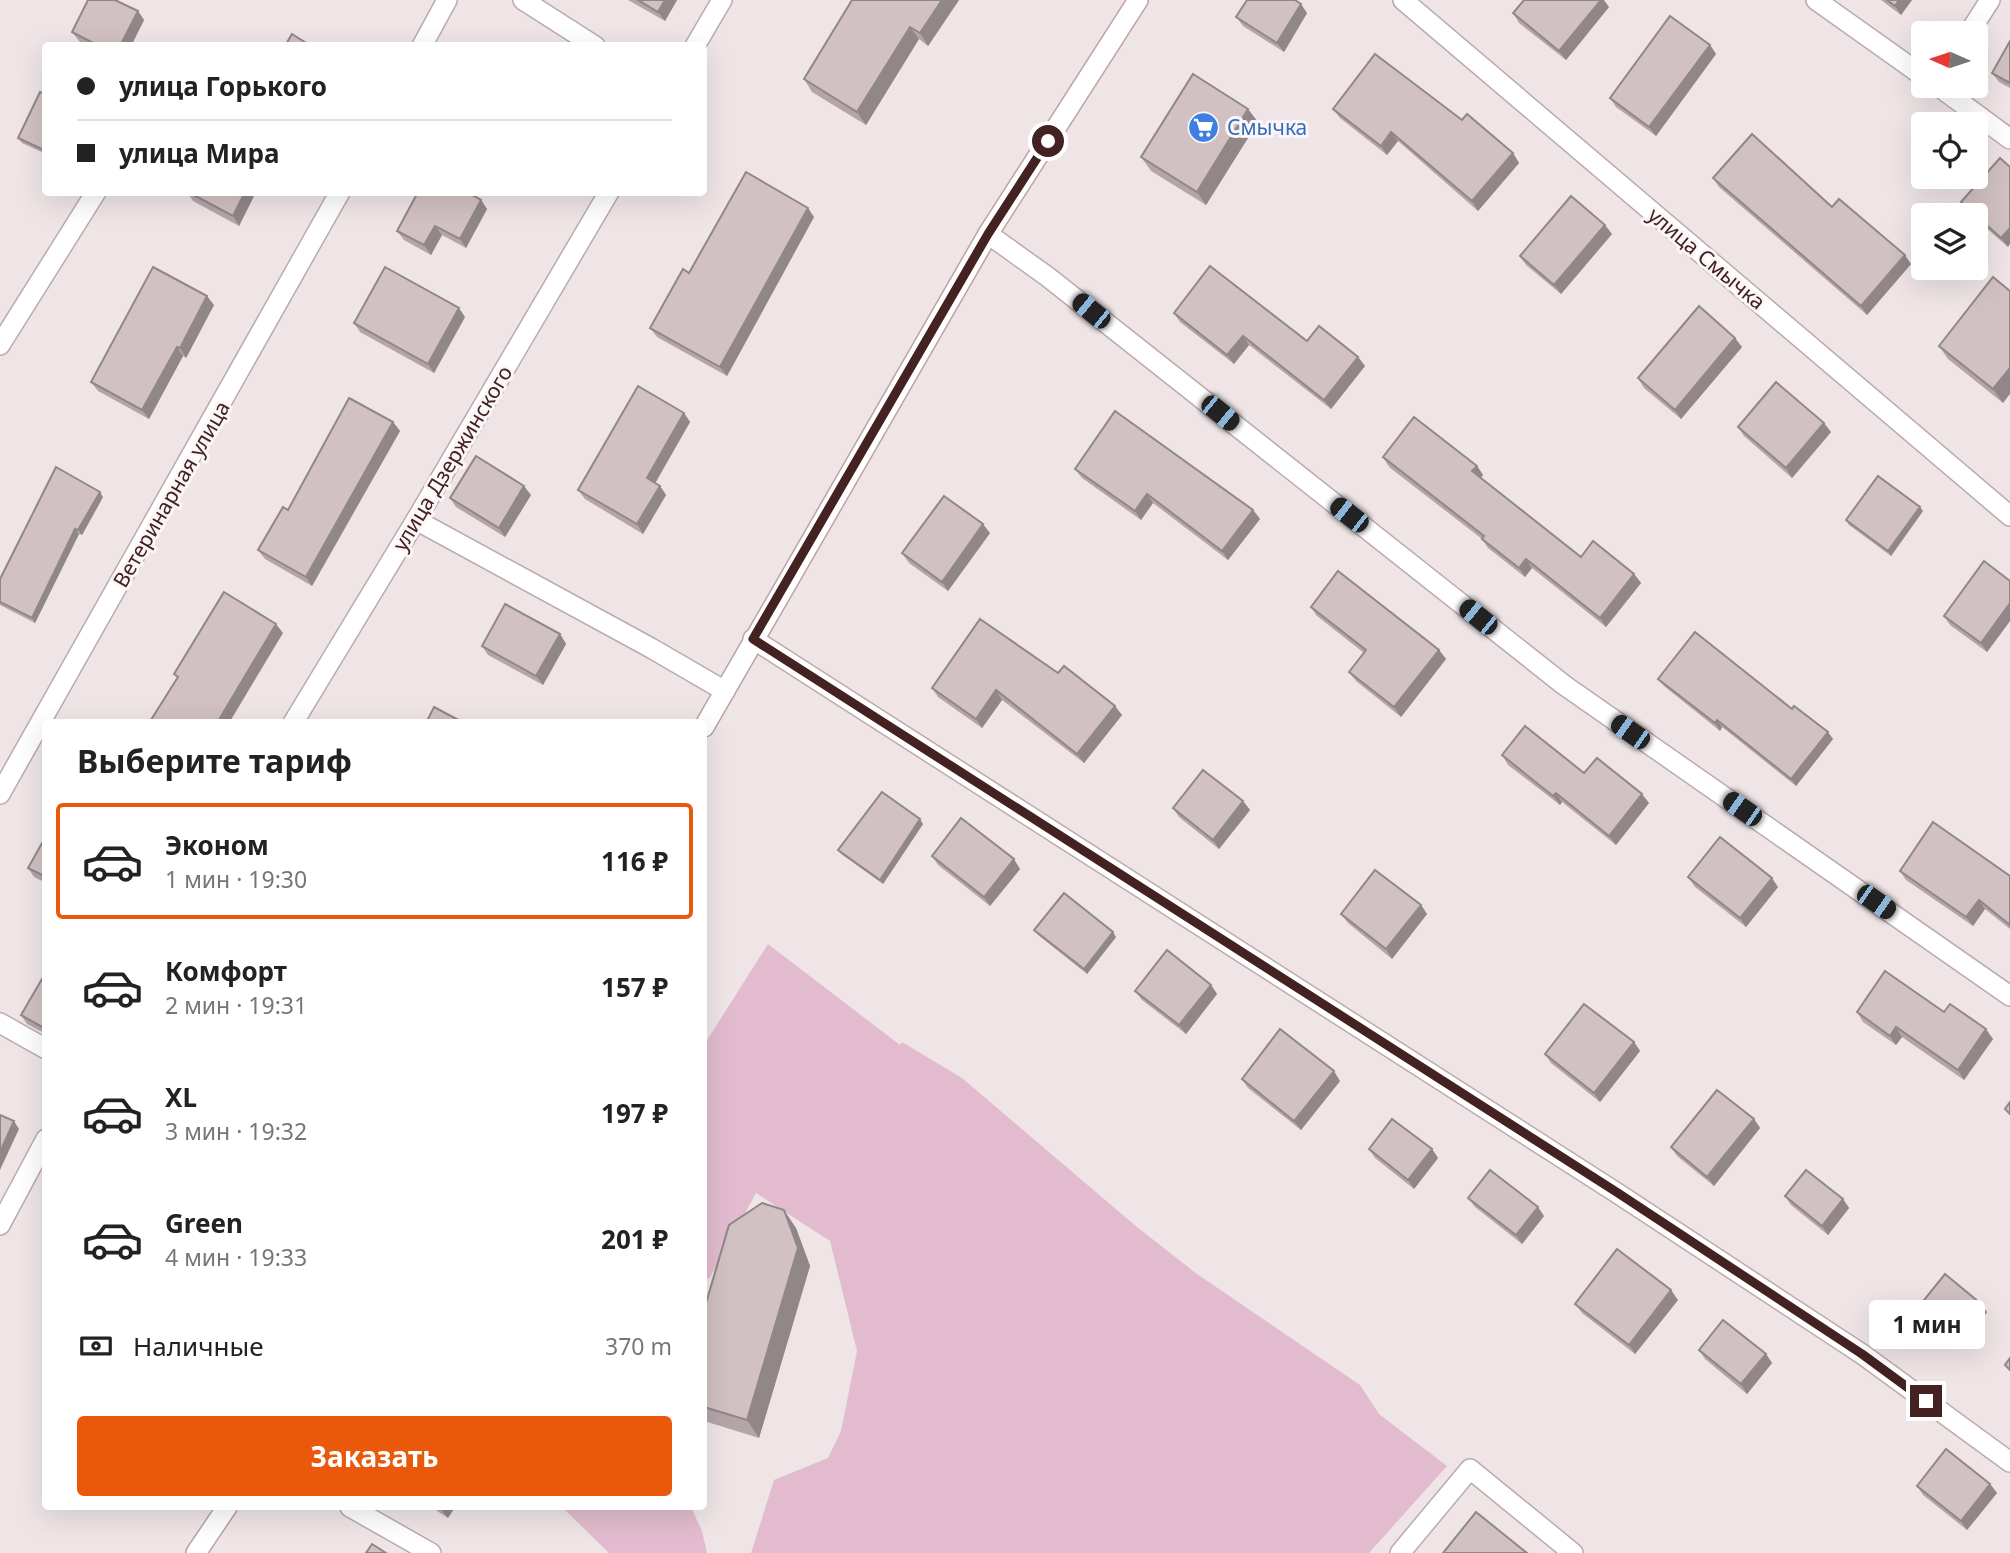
<!DOCTYPE html>
<html lang="ru">
<meta charset="utf-8">
<style>
:root{--surface:#fff;--page:#f6f6f6;--text:#222;--muted:#767676;--line:#e0e0e0;--accent:#ea580c}
body{margin:0;font-family:"Noto Sans",sans-serif;background:var(--page);color:var(--text);height:100vh;display:flex;flex-direction:column;font-size:26px;white-space:nowrap}
*{box-sizing:border-box;margin:0}
p{font-size:23px;color:var(--muted)}
.icon{flex:none;width:38px;height:38px;fill:none;stroke:currentColor;stroke-width:2;stroke-linecap:round;stroke-linejoin:round}
.map{position:relative;flex:1;overflow:hidden}
.drawer{position:absolute;left:42px;top:719px;width:665px;height:791px;display:flex;flex-direction:column;background:var(--surface);border-radius:7px;box-shadow:0 7px 28px #0002}
.drawer>*{flex:none}
.banner{position:absolute;left:42px;top:42px;width:665px;height:154px;border-radius:7px;box-shadow:0 7px 28px #0002;display:grid;align-content:center;height:154px;padding:0 35px;background:var(--surface)}
.needle{width:46px;rotate:273deg}
.buttons{position:absolute;left:1911px;top:21px;display:grid;gap:14px}
.buttons a{display:grid;place-items:center;width:77px;height:77px;border-radius:7px;background:var(--surface);box-shadow:0 7px 28px #0002;font-size:35px}
.end{position:absolute;width:32px;height:32px;margin:-16px;border:9px solid #442221;background:#fff;box-shadow:0 0 0 4px #fff}
.from{border-radius:50%}
.bubble{position:absolute;height:49px;border-radius:7px;background:var(--surface);box-shadow:0 7px 28px #0002;font-size:23px;font-weight:700;line-height:49px;text-align:center}
.car{position:absolute;width:21px;height:42px;margin:-21px -10px;border-radius:9px;box-shadow:0 0 5px 2px #0007;background:linear-gradient(#222 24%,#8ab4d8 0 40%,#222 0 76%,#8ab4d8 0 86%,#222 0)}
.banner b{display:flex;align-items:center;gap:24px;height:66px;font-size:26px}
.banner b+b{border-top:2px solid var(--line)}
.banner i{width:18px;height:18px;background:var(--text)}
ul{padding:0;list-style:none}
li{display:flex;align-items:center;gap:21px;height:116px;margin:0 14px 10px;padding:0 21px;border:4px solid transparent;border-radius:7px}
li div{flex:1}
li b{display:block;font-size:26px}
li em{font-style:normal;font-weight:700}
li.active{border-color:var(--accent)}
li>.icon{width:63px;height:63px;stroke-width:1.5}
h2{padding:0 35px;font-size:32px;line-height:84px}
.pay{display:flex;align-items:center;gap:18px;height:77px;padding:0 35px;font-size:26px}
.pay p{margin-inline-start:auto}
.button{display:flex;gap:14px;margin-top:auto;padding:14px 35px}
.button a{flex:1;height:80px;border-radius:7px;background:var(--accent);color:#fff;font-size:28px;font-weight:700;line-height:80px;text-align:center}
.map>svg:first-child{display:block}
</style>
<div class="map">
<svg width="2010" height="1553" viewBox="0 0 2010 1553">
<rect width="100%" height="100%" fill="#efe5e7"/>
<g fill="#e2bcce">
<path d="M768 944 900 1045 902 1042 962 1078 1137 1227 1197 1274 1360 1385 1379 1414 1447 1466 1369 1553H751L774 1480 828 1458 841 1431 857 1351 830 1241 756 1193 709 1279 704 1275V1045Z"/>
<path d="M562 1507H691L702 1531 707 1553H609Z"/>
</g>
<g fill="none" stroke-linecap="round" stroke-linejoin="round">
<defs>
<g id="minor">
<path d="M523 0 595 46"/>
<path d="M1403 0 2010 516"/>
<path d="M1816 0 1923 76"/>
<path d="M1969 33 1990 0"/>
<path d="M422 46 447 0"/>
<path d="M695 46 722 0"/>
<path d="M1938 86 2010 139"/>
<path d="M988 234 1048 277 1564 685 2010 996"/>
<path d="M0 345 96 192"/>
<path d="M416 520 651 648 725 691"/>
<path d="M753 639 1617 1193 1862 1354 2010 1462"/>
<path d="M293 723 416 520 609 192"/>
<path d="M0 794 340 192"/>
<path d="M0 1023 46 1049"/>
<path d="M0 1225 46 1139"/>
<path d="M350 1507 431 1553"/>
<path d="M1400 1553 1470 1469 1573 1553"/>
</g>
<g id="secondary">
<path d="M704 727 988 234 1138 0"/>
<path d="M196 1553 227 1507"/>
</g>
</defs>
<use href="#minor" stroke="#bcaaac" stroke-width="22"/>
<use href="#secondary" stroke="#bca2a4" stroke-width="22"/>
<use href="#minor" stroke="#fff" stroke-width="19"/>
<use href="#secondary" stroke="#fff" stroke-width="19"/>
</g>
<g fill="#b4a6a8">
<path d="M628 0H677L665 21Z"/>
<path d="M959 0 928 46 919 39 866 125 812 92 804 79Z"/>
<path d="M1881 0H1912L1901 15Z"/>
<path d="M1609 7 1566 60 1519 23 1513 13Z"/>
<path d="M138 11 144 20 131 46H87L79 41 72 32Z"/>
<path d="M1307 13 1284 52 1243 26 1236 17Z"/>
<path d="M2010 41V88L1999 82 1992 73Z"/>
<path d="M1710 45 1716 54 1656 136 1616 107 1610 98Z"/>
<path d="M46 94V154L22 143 18 138Z"/>
<path d="M1333 109 1462 120 1513 153 1519 163 1478 211 1398 141 1387 155 1340 118Z"/>
<path d="M1258 122 1206 205 1151 171 1141 157Z"/>
<path d="M2000 158 2008 247 1976 219V215H1972L1968 211 1961 202Z"/>
<path d="M1713 178 1832 207 1911 264 1867 315 1719 187Z"/>
<path d="M187 192H256L239 226 193 201Z"/>
<path d="M481 200 487 209 466 248 442 235 431 255 404 240 397 231Z"/>
<path d="M814 217 727 376 657 337 650 328 689 273Z"/>
<path d="M1612 234 1561 294 1526 265 1520 256Z"/>
<path d="M2010 291 2003 403 1948 359 1939 346Z"/>
<path d="M214 305 186 358 183 356 149 419 98 391 91 382Z"/>
<path d="M1174 313 1307 341 1358 357 1365 366 1331 409 1249 345 1234 364 1180 322Z"/>
<path d="M465 317 434 373 360 332 354 323Z"/>
<path d="M1742 347 1681 419 1644 388 1638 378Z"/>
<path d="M684 413 690 422 655 483 660 486 666 495 643 534 585 499 578 490Z"/>
<path d="M393 422 400 431 312 586 265 559 258 550 288 510Z"/>
<path d="M1738 427 1831 432 1792 478 1744 436Z"/>
<path d="M1383 457 1477 466 1483 475 1481 478 1581 557 1634 574 1641 583 1606 627 1532 568 1525 577 1488 548 1482 539 1389 467Z"/>
<path d="M1075 469 1253 510 1260 519 1228 560 1153 503 1141 520 1082 478Z"/>
<path d="M531 495 505 537 456 507 450 498Z"/>
<path d="M103 497 82 535 79 534 35 623 0 605V579Z"/>
<path d="M1923 511 1891 556 1849 525 1846 520Z"/>
<path d="M990 533 948 591 909 563 902 553Z"/>
<path d="M2010 581V621L1987 652 1950 625 1944 616Z"/>
<path d="M1311 607 1439 650 1446 659 1401 717 1356 681 1349 672 1364 653 1317 616Z"/>
<path d="M560 634 566 644 543 685 488 655 482 646Z"/>
<path d="M1058 673 1122 715 1084 763 1002 700 982 728 938 697 932 688Z"/>
<path d="M1658 679 1833 739 1796 786 1722 727 1720 731 1664 686Z"/>
<path d="M1502 755 1584 773 1649 803 1616 845 1562 802 1560 805 1508 765Z"/>
<path d="M1243 801 1250 810 1219 849 1179 817 1173 808Z"/>
<path d="M923 824 883 884 841 854 838 850Z"/>
<path d="M46 836V883L34 877 28 868Z"/>
<path d="M932 856 1020 869 990 906 938 865Z"/>
<path d="M1900 871 2010 876V929L1985 909 1973 926 1906 880Z"/>
<path d="M1688 877 1778 887 1746 927 1695 887Z"/>
<path d="M1421 905 1427 914 1392 959 1348 923 1341 914Z"/>
<path d="M1034 930 1116 937 1087 974 1038 935Z"/>
<path d="M46 972V1034L27 1024 21 1015Z"/>
<path d="M1211 985 1217 994 1186 1034 1142 1000 1135 991Z"/>
<path d="M1857 1012H1944L1993 1039 1964 1080 1902 1037 1896 1045 1863 1022Z"/>
<path d="M1634 1042 1640 1051 1600 1102 1551 1063 1545 1054Z"/>
<path d="M1242 1079 1340 1081 1301 1130 1248 1088Z"/>
<path d="M1754 1119 1760 1128 1714 1186 1677 1156 1671 1147Z"/>
<path d="M1369 1149H1432L1438 1158 1414 1189 1375 1158Z"/>
<path d="M1785 1196 1843 1199 1849 1208 1828 1235 1791 1205Z"/>
<path d="M1468 1198 1544 1216 1522 1244 1475 1207Z"/>
<path d="M796 1228 810 1266 759 1438 704 1421V1310Z"/>
<path d="M1678 1300 1635 1354 1582 1313 1575 1304Z"/>
<path d="M1920 1305 1987 1312 1963 1343 1927 1315Z"/>
<path d="M1699 1350 1766 1354 1772 1363 1747 1394 1705 1359Z"/>
<path d="M1990 1484 1997 1493 1967 1530 1923 1495 1917 1486Z"/>
<path d="M431 1507H455L448 1518Z"/>
</g>
<g fill="#928788">
<path d="M665 0H677L665 21 658 12Z"/>
<path d="M942 0H959L928 46 920 33Z"/>
<path d="M1601 0H1604L1609 7 1566 60 1559 51Z"/>
<path d="M1899 0H1912L1901 15 1895 6Z"/>
<path d="M1301 4 1307 13 1284 52 1277 43Z"/>
<path d="M138 11 144 20 131 46H120Z"/>
<path d="M910 27 919 39 866 125 857 112Z"/>
<path d="M1710 45 1716 54 1656 136 1649 127Z"/>
<path d="M1248 109 1258 122 1206 205 1197 192Z"/>
<path d="M1391 132 1398 141 1387 155 1381 146Z"/>
<path d="M1513 153 1519 163 1478 211 1472 201Z"/>
<path d="M245 192H256L239 226 233 216Z"/>
<path d="M481 200 487 209 466 248 460 239Z"/>
<path d="M808 208 814 217 727 376 720 367Z"/>
<path d="M1605 225 1612 234 1561 294 1554 285Z"/>
<path d="M435 226 442 235 431 255 424 245Z"/>
<path d="M2010 228V244L2008 247 2001 238Z"/>
<path d="M1905 255 1911 264 1867 315 1861 306Z"/>
<path d="M207 296 214 305 186 358 180 348Z"/>
<path d="M459 308 465 317 434 373 428 364Z"/>
<path d="M1243 336 1249 345 1234 364 1227 355Z"/>
<path d="M1735 338 1742 347 1681 419 1675 410Z"/>
<path d="M177 347 183 356 149 419 142 410Z"/>
<path d="M1358 357 1365 366 1331 409 1324 400Z"/>
<path d="M2010 368V394L2003 403 1993 389Z"/>
<path d="M684 413 690 422 653 487 647 478Z"/>
<path d="M393 422 400 431 312 586 306 577Z"/>
<path d="M1824 423 1831 432 1792 478 1786 468Z"/>
<path d="M1477 466 1483 475 1479 480 1472 471Z"/>
<path d="M524 486 531 495 505 537 499 528Z"/>
<path d="M660 486 666 495 643 534 637 524Z"/>
<path d="M100 492 103 497 82 535 78 530Z"/>
<path d="M1147 494 1153 503 1141 520 1135 511Z"/>
<path d="M1920 507 1923 511 1891 556 1888 551Z"/>
<path d="M1253 510 1260 519 1228 560 1222 551Z"/>
<path d="M983 524 990 533 948 591 942 582Z"/>
<path d="M75 529 79 534 35 623 32 618Z"/>
<path d="M1526 559 1532 568 1525 577 1519 568Z"/>
<path d="M1634 574 1641 583 1606 627 1600 618Z"/>
<path d="M2010 603V621L1987 652 1981 643Z"/>
<path d="M276 624 283 633 229 723H217Z"/>
<path d="M560 634 566 644 543 685 536 676Z"/>
<path d="M1439 650 1446 659 1401 717 1394 707Z"/>
<path d="M996 690 1002 700 982 728 976 719Z"/>
<path d="M1115 706 1122 715 1084 763 1077 754Z"/>
<path d="M1717 720 1722 727 1720 731 1715 723Z"/>
<path d="M1828 732 1833 739 1796 786 1791 779Z"/>
<path d="M1556 793 1562 802 1560 805 1553 796Z"/>
<path d="M1642 794 1649 803 1616 845 1609 836Z"/>
<path d="M1243 801 1250 810 1219 849 1213 840Z"/>
<path d="M920 819 923 824 883 884 880 880Z"/>
<path d="M1014 859 1020 869 990 906 984 897Z"/>
<path d="M1772 878 1778 887 1746 927 1740 918Z"/>
<path d="M1979 900 1985 909 1973 926 1966 917Z"/>
<path d="M1421 905 1427 914 1392 959 1386 949Z"/>
<path d="M1113 932 1116 937 1087 974 1084 969Z"/>
<path d="M1211 985 1217 994 1186 1034 1179 1025Z"/>
<path d="M1896 1027 1902 1037 1896 1045 1890 1036Z"/>
<path d="M1986 1029 1993 1039 1964 1080 1958 1070Z"/>
<path d="M1634 1042 1640 1051 1600 1102 1594 1093Z"/>
<path d="M1334 1071 1340 1081 1301 1130 1294 1121Z"/>
<path d="M1754 1119 1760 1128 1714 1186 1707 1177Z"/>
<path d="M14 1121 19 1129 0 1170V1152Z"/>
<path d="M1432 1149 1438 1158 1414 1189 1408 1180Z"/>
<path d="M1843 1199 1849 1208 1828 1235 1822 1226Z"/>
<path d="M1538 1207 1544 1216 1522 1244 1516 1235Z"/>
<path d="M784 1210 796 1228 810 1266 759 1438 747 1420Z"/>
<path d="M1671 1290 1678 1300 1635 1354 1629 1345Z"/>
<path d="M1980 1303 1987 1312 1963 1343 1956 1334Z"/>
<path d="M1766 1354 1772 1363 1747 1394 1741 1384Z"/>
<path d="M1990 1484 1997 1493 1967 1530 1961 1521Z"/>
<path d="M443 1507H455L448 1518 441 1509Z"/>
</g>
<g fill="#d1c1c3" stroke="#928788" stroke-width="2">
<path d="M88 0H115L138 11 120 46H99L72 32Z"/>
<path d="M638 0H665L658 12Z"/>
<path d="M852 0H942L920 33 910 27 857 112 804 79Z"/>
<path d="M1247 0H1295L1301 4 1277 43 1236 17Z"/>
<path d="M1524 0H1601L1559 51 1513 13Z"/>
<path d="M1887 0H1899L1895 6Z"/>
<path d="M1670 16 1710 45 1649 127 1610 98Z"/>
<path d="M292 34 311 46H285Z"/>
<path d="M2010 41V83L1992 73Z"/>
<path d="M1375 54 1462 120 1467 114 1513 153 1472 201 1391 132 1381 146 1333 109Z"/>
<path d="M1193 74 1248 109 1197 192 1141 157Z"/>
<path d="M40 92 46 94V151L18 138Z"/>
<path d="M1752 134 1832 207 1839 199 1905 255 1861 306 1713 178Z"/>
<path d="M2000 158 2010 167V228L2001 238 1961 202Z"/>
<path d="M746 172 808 208 720 367 650 328 683 269 689 273Z"/>
<path d="M188 192H245L233 216Z"/>
<path d="M418 192H467L481 200 460 239 435 226 424 245 397 231Z"/>
<path d="M1571 196 1605 225 1554 285 1520 256Z"/>
<path d="M1210 266 1307 341 1319 326 1358 357 1324 400 1243 336 1227 355 1174 313Z"/>
<path d="M153 267 207 296 180 348 177 347 142 410 91 382Z"/>
<path d="M385 267 459 308 428 364 354 323Z"/>
<path d="M1993 277 2010 291V368L1993 389 1939 346Z"/>
<path d="M1699 306 1735 338 1675 410 1638 378Z"/>
<path d="M1776 382 1824 423 1786 468 1738 427Z"/>
<path d="M638 386 684 413 647 478 660 486 637 524 578 490Z"/>
<path d="M349 398 393 422 306 577 258 550 283 507 288 510Z"/>
<path d="M1115 411 1253 510 1222 551 1147 494 1135 511 1075 469Z"/>
<path d="M1414 417 1477 466 1472 471 1581 557 1593 541 1634 574 1600 618 1526 559 1519 568 1482 539 1484 536 1383 457Z"/>
<path d="M476 456 524 486 499 528 450 498Z"/>
<path d="M56 467 100 492 78 530 75 529 32 618 0 602V579Z"/>
<path d="M1878 476 1920 507 1888 551 1846 520Z"/>
<path d="M944 496 983 524 942 582 902 553Z"/>
<path d="M1984 561 2010 581V603L1981 643 1944 616Z"/>
<path d="M1338 571 1439 650 1394 707 1349 672 1366 650 1311 607Z"/>
<path d="M224 592 276 624 217 723H149L178 677 174 674Z"/>
<path d="M505 604 560 634 536 676 482 646Z"/>
<path d="M980 619 1058 673 1064 666 1115 706 1077 754 996 690 976 719 932 688Z"/>
<path d="M1695 632 1792 709 1794 706 1828 732 1791 779 1717 720 1715 723 1658 679Z"/>
<path d="M434 707 464 723H426Z"/>
<path d="M1525 726 1584 773 1597 758 1642 794 1609 836 1556 793 1553 796 1502 755Z"/>
<path d="M1203 770 1243 801 1213 840 1173 808Z"/>
<path d="M882 792 920 819 880 880 838 850Z"/>
<path d="M961 818 1014 859 984 897 932 856Z"/>
<path d="M1933 822 2010 876V925L1979 900 1966 917 1900 871Z"/>
<path d="M46 836V877L28 868Z"/>
<path d="M1720 837 1772 878 1740 918 1688 877Z"/>
<path d="M1375 870 1421 905 1386 949 1341 914Z"/>
<path d="M1064 893 1113 932 1084 969 1034 930Z"/>
<path d="M1167 950 1211 985 1179 1025 1135 991Z"/>
<path d="M1885 971 1944 1012 1950 1004 1986 1029 1958 1070 1896 1027 1890 1036 1857 1012Z"/>
<path d="M46 972V1029L21 1015Z"/>
<path d="M1584 1004 1634 1042 1594 1093 1545 1054Z"/>
<path d="M1280 1029 1334 1071 1294 1121 1242 1079Z"/>
<path d="M1717 1090 1754 1119 1707 1177 1671 1147Z"/>
<path d="M2010 1102V1114L2005 1109Z"/>
<path d="M0 1115 14 1121 0 1152Z"/>
<path d="M1392 1119 1432 1149 1408 1180 1369 1149Z"/>
<path d="M1490 1170 1538 1207 1516 1235 1468 1198Z"/>
<path d="M1806 1170 1843 1199 1822 1226 1785 1196Z"/>
<path d="M762 1203 784 1210 798 1248 747 1420 704 1407V1310L729 1225Z"/>
<path d="M1617 1249 1671 1290 1629 1345 1575 1304Z"/>
<path d="M1945 1274 1980 1303 1956 1334 1920 1305Z"/>
<path d="M1723 1320 1766 1354 1741 1384 1699 1350Z"/>
<path d="M2010 1358V1370L2005 1365Z"/>
<path d="M1946 1449 1990 1484 1961 1521 1917 1486Z"/>
<path d="M1476 1512 1527 1553H1443Z"/>
<path d="M372 1544 386 1553H366Z"/>
</g>
<g fill="none" stroke-linecap="round" stroke-linejoin="round">
<path stroke="#442221" stroke-width="9" d="M1048 141 988 234 753 639 1618 1193 1862 1354 1926 1401"/>
</g>
<defs>
<symbol id="supermarket-disc" viewBox="-11 -11 22 22"><circle r="9.5" fill="#3f7fe0" stroke="#fbf6f7"/><path d="M-6-5.5h2.5l.6 2H6L4.5 2H-2.5L-4.4-4H-6ZM-1.5 3.2a1.3 1.3 0 1 0 .1 0ZM3 3.2a1.3 1.3 0 1 0 .1 0Z" fill="#fff"/></symbol>
</defs>
<g fill-rule="evenodd">
<use href="#supermarket-disc" x="1186" y="110" width="35" height="35"/>
</g>
<g text-anchor="middle" dominant-baseline="central" stroke-width="6" stroke-linejoin="round" paint-order="stroke">
<g font-size="21" fill="#366cbe" stroke="#fbf6f7" text-anchor="start">
<text x="1227" y="127">Смычка</text>
</g>
<g font-size="21" fill="#442221" stroke="#fbf6f7">
<text transform="translate(1707 258) rotate(40)">улица Смычка</text>
<text transform="translate(452 458) rotate(-59)">улица Дзержинского</text>
<text transform="translate(171 494) rotate(-60)">Ветеринарная улица</text>
</g>
</g>
</svg>
<div class="buttons">
<a><svg class="needle" viewBox="-14 -14 28 28"><path d="M0-13l5 13h-10z" fill="#e53935"/><path d="M0 13l5-13h-10z" fill="#767676"/></svg></a>
<a><svg class="icon" aria-label="locate" viewBox="0 0 24 24"><circle cx="12" cy="12" r="6"/><path d="M12 2v4M12 18v4M2 12h4M18 12h4"/></svg></a>
<a><svg class="icon" aria-label="layers" viewBox="0 0 24 24"><path d="M12 4l9 5-9 5-9-5zM3 14l9 5 9-5"/></svg></a>
</div>
<i class="end from" style="left:1048px;top:141px"></i>
<i class="end" style="left:1926px;top:1401px"></i>
<div class="bubble" style="left:1869px;top:1300px;width:116px">1 мин</div>
<i class="car" style="left:1091px;top:311px;rotate:309deg"></i>
<i class="car" style="left:1220px;top:413px;rotate:129deg"></i>
<i class="car" style="left:1349px;top:515px;rotate:308deg"></i>
<i class="car" style="left:1478px;top:617px;rotate:309deg"></i>
<i class="car" style="left:1630px;top:732px;rotate:305deg"></i>
<i class="car" style="left:1742px;top:809px;rotate:305deg"></i>
<i class="car" style="left:1876px;top:902px;rotate:125deg"></i>
<div class="banner">
<b><i class="from"></i>улица Горького</b>
<b><i></i>улица Мира</b>
</div>
<section class="drawer">
<h2>Выберите тариф</h2>
<ul>
<li class="active"><svg class="icon" aria-label="car" viewBox="0 0 24 24"><path d="M5 17H2v-5l4-1 3-4h7l3 4 3 1v5h-3M9 17h6M6 11h13"/><circle cx="7" cy="17" r="2"/><circle cx="17" cy="17" r="2"/></svg><div><b>Эконом</b><p>1 мин · 19:30</p></div><em>116 ₽</em></li>
<li><svg class="icon" aria-label="car" viewBox="0 0 24 24"><path d="M5 17H2v-5l4-1 3-4h7l3 4 3 1v5h-3M9 17h6M6 11h13"/><circle cx="7" cy="17" r="2"/><circle cx="17" cy="17" r="2"/></svg><div><b>Комфорт</b><p>2 мин · 19:31</p></div><em>157 ₽</em></li>
<li><svg class="icon" aria-label="car" viewBox="0 0 24 24"><path d="M5 17H2v-5l4-1 3-4h7l3 4 3 1v5h-3M9 17h6M6 11h13"/><circle cx="7" cy="17" r="2"/><circle cx="17" cy="17" r="2"/></svg><div><b>XL</b><p>3 мин · 19:32</p></div><em>197 ₽</em></li>
<li><svg class="icon" aria-label="car" viewBox="0 0 24 24"><path d="M5 17H2v-5l4-1 3-4h7l3 4 3 1v5h-3M9 17h6M6 11h13"/><circle cx="7" cy="17" r="2"/><circle cx="17" cy="17" r="2"/></svg><div><b>Green</b><p>4 мин · 19:33</p></div><em>201 ₽</em></li>
</ul>
<div class="pay"><svg class="icon" aria-label="cash" viewBox="0 0 24 24"><path d="M3 7h18v10H3z"/><circle cx="12" cy="12" r="2"/></svg>Наличные<p>370 m</p></div>
<div class="button"><a>Заказать</a></div>
</section>
</div>
